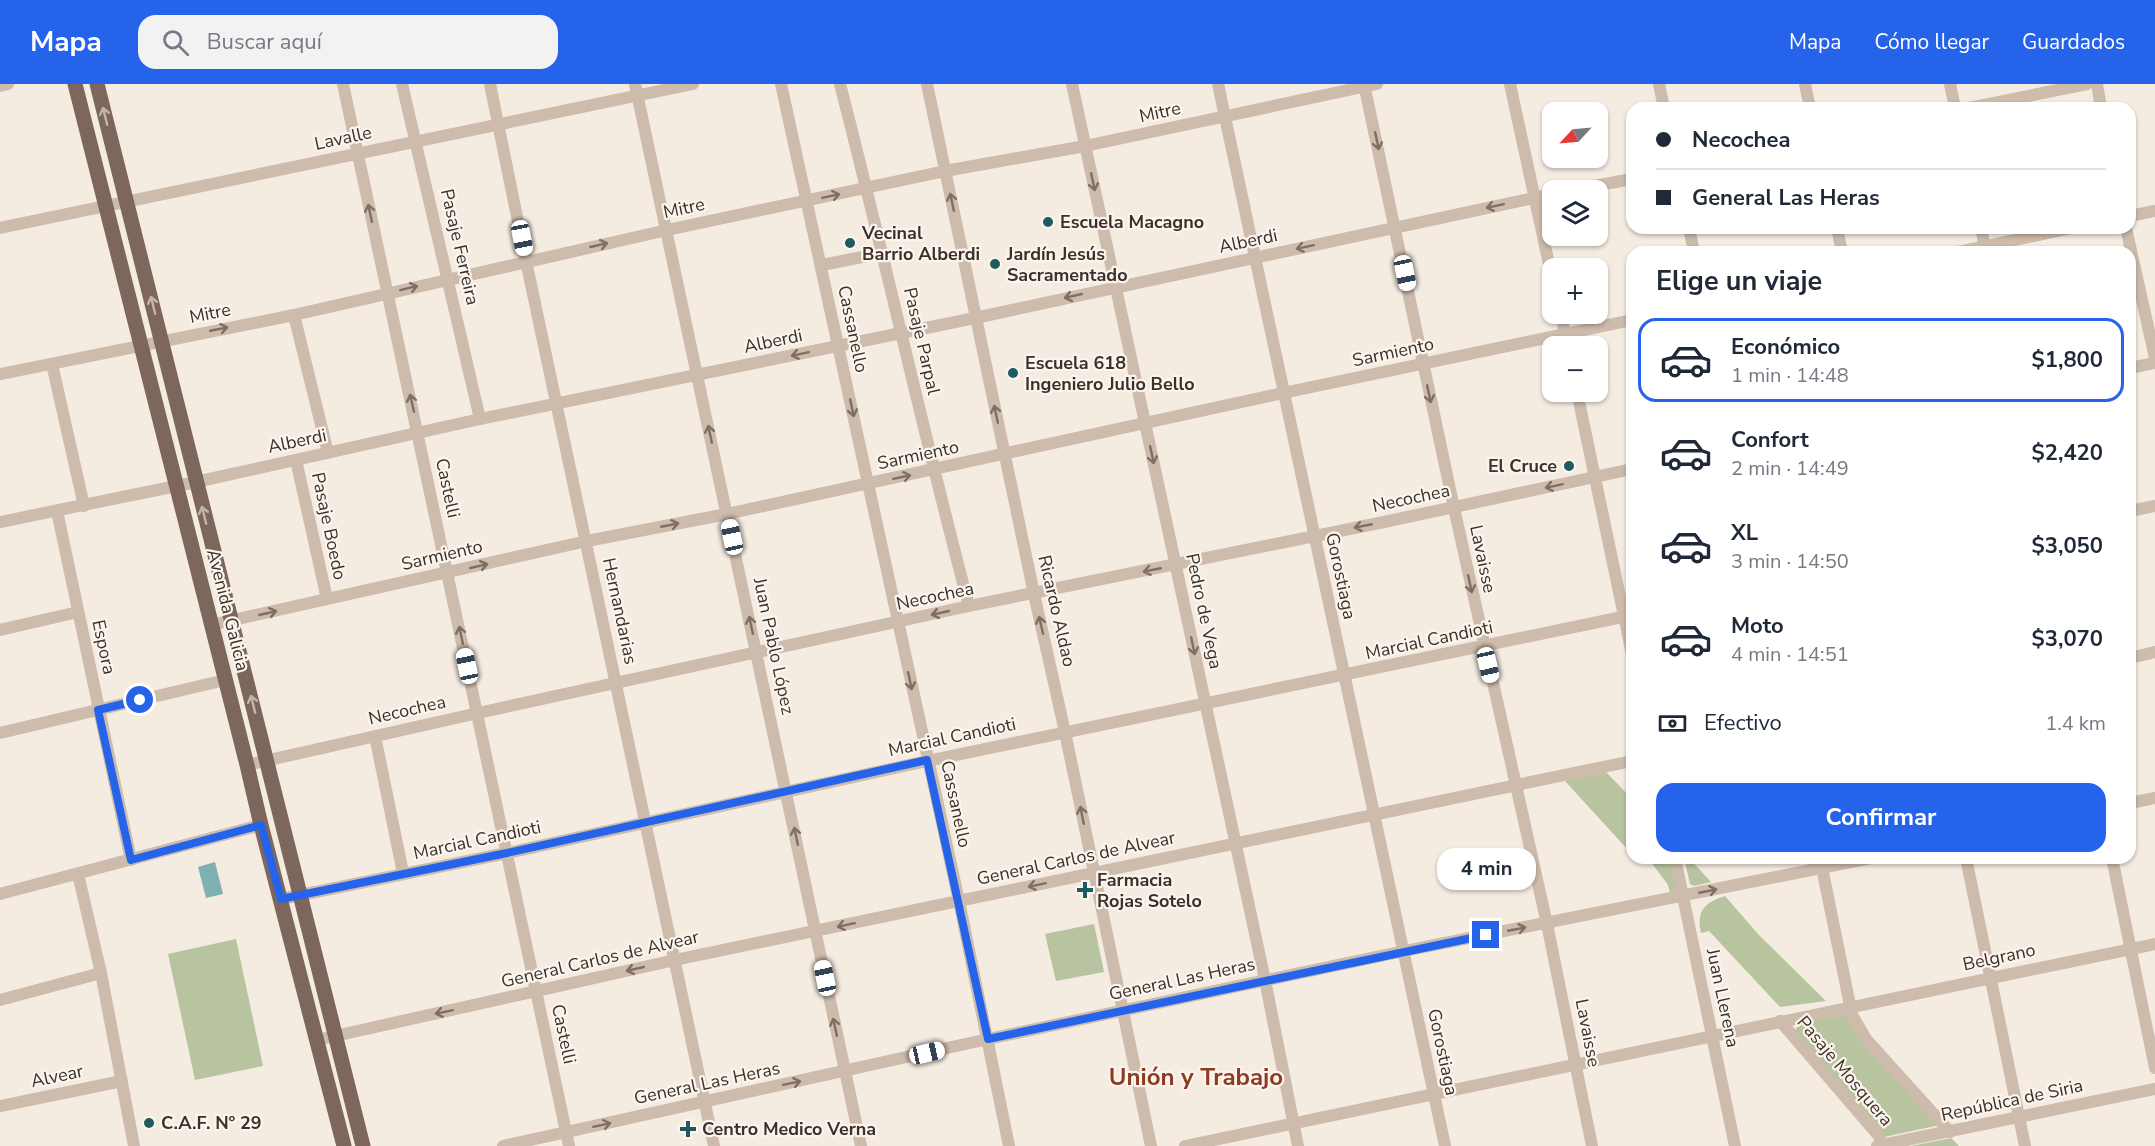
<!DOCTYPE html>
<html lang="es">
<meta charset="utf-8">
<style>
:root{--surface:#fff;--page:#f2f2f3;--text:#1f2937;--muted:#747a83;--line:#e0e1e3;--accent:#2563eb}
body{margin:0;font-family:"Nunito Sans",sans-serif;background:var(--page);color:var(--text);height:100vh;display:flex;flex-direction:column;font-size:22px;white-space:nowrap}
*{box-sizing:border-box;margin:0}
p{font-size:20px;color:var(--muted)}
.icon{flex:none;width:33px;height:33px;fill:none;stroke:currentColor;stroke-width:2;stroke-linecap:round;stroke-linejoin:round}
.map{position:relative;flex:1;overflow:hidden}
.panel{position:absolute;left:1626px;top:162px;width:510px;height:618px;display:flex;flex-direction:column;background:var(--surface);border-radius:18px;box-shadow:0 2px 4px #0004}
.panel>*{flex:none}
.guide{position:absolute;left:1626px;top:18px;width:510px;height:132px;border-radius:18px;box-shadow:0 2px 4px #0004;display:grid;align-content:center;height:132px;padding:0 30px;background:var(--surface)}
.needle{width:39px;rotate:244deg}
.fabs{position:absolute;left:1542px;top:18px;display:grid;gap:12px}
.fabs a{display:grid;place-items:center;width:66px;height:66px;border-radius:12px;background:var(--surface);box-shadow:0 2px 4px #0004;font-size:30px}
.end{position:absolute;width:27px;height:27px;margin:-14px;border:8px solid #2563eb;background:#fff;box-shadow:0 0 0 3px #fff}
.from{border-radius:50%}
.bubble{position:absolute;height:42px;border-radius:18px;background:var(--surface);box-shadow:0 2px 4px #0004;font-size:20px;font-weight:700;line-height:42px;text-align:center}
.car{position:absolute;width:18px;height:36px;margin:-18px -9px;border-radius:8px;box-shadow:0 0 4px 2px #0007;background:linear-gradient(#fff 24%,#345 0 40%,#fff 0 76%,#345 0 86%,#fff 0)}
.guide b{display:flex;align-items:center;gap:21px;height:57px;font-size:22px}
.guide b+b{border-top:2px solid var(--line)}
.guide i{width:15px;height:15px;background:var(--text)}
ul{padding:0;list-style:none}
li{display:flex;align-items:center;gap:18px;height:84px;margin:0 12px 9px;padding:0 18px;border:3px solid transparent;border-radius:18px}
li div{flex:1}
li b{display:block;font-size:22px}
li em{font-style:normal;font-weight:700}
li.on{border-color:var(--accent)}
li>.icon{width:54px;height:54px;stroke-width:1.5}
h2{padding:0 30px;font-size:27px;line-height:72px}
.pay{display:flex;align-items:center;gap:15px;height:66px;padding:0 30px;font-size:22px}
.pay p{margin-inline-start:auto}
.action{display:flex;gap:12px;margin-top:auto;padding:12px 30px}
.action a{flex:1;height:69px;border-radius:18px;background:var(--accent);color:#fff;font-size:24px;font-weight:700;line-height:69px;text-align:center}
header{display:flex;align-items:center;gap:36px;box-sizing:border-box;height:84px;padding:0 30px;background:var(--accent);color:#fff}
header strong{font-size:28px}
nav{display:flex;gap:33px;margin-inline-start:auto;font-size:21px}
.search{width:420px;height:54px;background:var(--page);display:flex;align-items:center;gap:15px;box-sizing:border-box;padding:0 21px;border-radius:18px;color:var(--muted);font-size:22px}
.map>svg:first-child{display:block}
</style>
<header>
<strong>Mapa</strong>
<div class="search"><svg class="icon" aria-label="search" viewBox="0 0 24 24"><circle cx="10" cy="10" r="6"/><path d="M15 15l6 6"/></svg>Buscar aquí</div>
<nav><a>Mapa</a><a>Cómo llegar</a><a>Guardados</a></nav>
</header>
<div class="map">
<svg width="2155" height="1062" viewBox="0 0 2155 1062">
<rect width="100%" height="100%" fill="#f4ebe1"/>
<g fill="#b8c4a0">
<path d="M1606 688 1632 715V766L1629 767 1565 697Z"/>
<path d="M1648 774H1670L1676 806 1670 809 1668 801Z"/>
<path d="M1684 774H1689L1711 798 1694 802 1690 800Z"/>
<path d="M1725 812 1758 850 1826 917 1780 923 1709 847 1701 849C1696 828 1704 818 1725 812Z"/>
<path d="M1094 840 1104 888 1056 897 1045 850Z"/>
<path d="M236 855 263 982 195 996 168 870Z"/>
<path d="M1848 930 1940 1041 1884 1053 1794 948 1799 940Z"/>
<path d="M1951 1054 1959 1062H1911Z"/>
</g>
<path fill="#7fb0b2" d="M215 778 223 810 206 814 198 783Z"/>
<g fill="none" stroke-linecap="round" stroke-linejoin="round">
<g stroke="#cdbbac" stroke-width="12">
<path d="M343 0 569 1062"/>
<path d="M402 0 480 335"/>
<path d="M490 0 526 177 714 1062"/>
<path d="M635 0 861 1062"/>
<path d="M781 0 959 817 1009 1062"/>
<path d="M840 0C885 174 923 349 969 522"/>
<path d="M927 0 1034 510 1065 648 1151 1062"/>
<path d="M1072 0 1265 896 1298 1062"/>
<path d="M1218 0 1445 1062"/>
<path d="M1364 0 1454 424 1547 840 1592 1062"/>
<path d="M1510 0 1552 194"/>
<path d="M1659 0 1664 24"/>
<path d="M1805 0 1810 24"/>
<path d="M1950 0 1955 24"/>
<path d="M2097 0 2101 24"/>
<path d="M0 2 8 0"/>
<path d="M1969 24 2087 0"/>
<path d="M1572 106 1632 95"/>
<path d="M2130 132 2155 127"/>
<path d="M0 144 693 0"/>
<path d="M1689 144 1694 168"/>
<path d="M1837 144 1842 168"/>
<path d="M1981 144 1986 168"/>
<path d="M2126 144 2155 274"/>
<path d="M1957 168 2072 144"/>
<path d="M822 181 882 169"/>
<path d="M1561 230 1568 262"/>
<path d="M294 231 328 369"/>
<path d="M52 280 84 422"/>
<path d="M2130 284 2155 279"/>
<path d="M0 290 294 231 667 146 945 87 1085 62 1377 0"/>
<path d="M1577 308 1632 570"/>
<path d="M296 376 327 515"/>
<path d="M57 427 131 776"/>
<path d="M2130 427 2155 422"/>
<path d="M0 438 196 398 480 335 975 234 1552 110"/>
<path d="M211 541 587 457 727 430 1283 309 1632 236"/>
<path d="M0 546 78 528"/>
<path d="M2130 574 2155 568"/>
<path d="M0 649 225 596"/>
<path d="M375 652 403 789"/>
<path d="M247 681 478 629 969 522 1384 438 1632 385"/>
<path d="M2130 719 2155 714"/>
<path d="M1675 774 1735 1062"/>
<path d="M1820 774 1852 931 1866 955 1950 1048"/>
<path d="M1966 774 2025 1062"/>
<path d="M2112 774 2155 984"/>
<path d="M78 790 101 889 134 1062"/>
<path d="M0 810 261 741"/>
<path d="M281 815 507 769 927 677 1632 531"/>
<path d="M0 916 101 889"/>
<path d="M1780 937 1879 1052 1883 1062"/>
<path d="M317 956 675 876 1632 677"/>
<path d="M0 1022 122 997"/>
<path d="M503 1062 988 955 1404 867 1871 774"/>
<path d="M1185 1062 2155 860"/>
<path d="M1877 1062 2155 1005"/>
</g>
<g stroke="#7d675c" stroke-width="15">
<path d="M75 0 247 681 261 741 344 1062"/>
<path d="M97 0 363 1062"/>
</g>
</g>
<defs><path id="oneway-shaft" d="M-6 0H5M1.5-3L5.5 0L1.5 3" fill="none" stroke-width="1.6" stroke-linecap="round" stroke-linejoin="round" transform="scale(1.5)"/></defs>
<g stroke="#c2b5ac">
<use href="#oneway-shaft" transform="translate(105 32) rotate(-104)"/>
<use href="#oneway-shaft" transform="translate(153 221) rotate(-104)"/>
<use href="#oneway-shaft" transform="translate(204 431) rotate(-104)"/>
<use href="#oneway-shaft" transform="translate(253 620) rotate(-104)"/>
</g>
<g stroke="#7d6f65">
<use href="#oneway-shaft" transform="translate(1377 57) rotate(78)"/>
<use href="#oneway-shaft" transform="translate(1093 98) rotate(78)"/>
<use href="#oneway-shaft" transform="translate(831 112) rotate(-12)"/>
<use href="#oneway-shaft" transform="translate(952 118) rotate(-102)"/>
<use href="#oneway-shaft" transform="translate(1495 122) rotate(168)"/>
<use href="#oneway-shaft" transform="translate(370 129) rotate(-102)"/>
<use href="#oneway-shaft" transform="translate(599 161) rotate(-13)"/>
<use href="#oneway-shaft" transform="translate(1305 163) rotate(168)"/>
<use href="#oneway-shaft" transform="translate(409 204) rotate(-14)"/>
<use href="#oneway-shaft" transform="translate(1073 212) rotate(167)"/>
<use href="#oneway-shaft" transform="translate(219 245) rotate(-11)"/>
<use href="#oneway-shaft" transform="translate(800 270) rotate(168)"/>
<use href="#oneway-shaft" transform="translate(1429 310) rotate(78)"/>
<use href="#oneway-shaft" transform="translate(412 319) rotate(-103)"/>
<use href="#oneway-shaft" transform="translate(852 324) rotate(78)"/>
<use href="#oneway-shaft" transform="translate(996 330) rotate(-102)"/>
<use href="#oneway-shaft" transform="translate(710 350) rotate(-102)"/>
<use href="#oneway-shaft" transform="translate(1152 371) rotate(78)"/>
<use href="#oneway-shaft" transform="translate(902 393) rotate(-12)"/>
<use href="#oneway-shaft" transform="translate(1554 402) rotate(168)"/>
<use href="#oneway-shaft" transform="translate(670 441) rotate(-11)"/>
<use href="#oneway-shaft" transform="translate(1363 442) rotate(169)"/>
<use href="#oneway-shaft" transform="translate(479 482) rotate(-13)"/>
<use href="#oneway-shaft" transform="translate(1152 486) rotate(169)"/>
<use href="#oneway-shaft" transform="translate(1470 500) rotate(78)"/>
<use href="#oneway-shaft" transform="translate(268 529) rotate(-13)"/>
<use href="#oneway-shaft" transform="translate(940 529) rotate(167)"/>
<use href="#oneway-shaft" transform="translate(751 541) rotate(-102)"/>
<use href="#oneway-shaft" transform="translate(1041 541) rotate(-103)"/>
<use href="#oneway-shaft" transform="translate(461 551) rotate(-102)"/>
<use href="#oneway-shaft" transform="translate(1193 562) rotate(78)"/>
<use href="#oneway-shaft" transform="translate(910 597) rotate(78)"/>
<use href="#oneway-shaft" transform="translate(1082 731) rotate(-101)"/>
<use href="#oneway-shaft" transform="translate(796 752) rotate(-102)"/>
<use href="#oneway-shaft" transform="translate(1037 801) rotate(168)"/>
<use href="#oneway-shaft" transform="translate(1708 807) rotate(-11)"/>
<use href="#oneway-shaft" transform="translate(846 841) rotate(168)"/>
<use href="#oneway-shaft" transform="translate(1517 845) rotate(-11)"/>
<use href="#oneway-shaft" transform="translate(635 885) rotate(167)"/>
<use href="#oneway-shaft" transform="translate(444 928) rotate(168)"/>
<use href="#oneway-shaft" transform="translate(835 943) rotate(-102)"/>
<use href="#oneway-shaft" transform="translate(792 999) rotate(-12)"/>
<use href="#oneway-shaft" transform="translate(602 1041) rotate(-12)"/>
</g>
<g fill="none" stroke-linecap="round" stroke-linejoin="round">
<path stroke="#2563eb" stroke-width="8" d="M140 616 98 626 131 776 261 741 281 815 507 769 927 676 988 955 1486 851"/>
</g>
<g fill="#1f5a5e" stroke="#fbf5ee" stroke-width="2">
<circle cx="1048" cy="138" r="6"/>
<circle cx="850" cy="159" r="6"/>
<circle cx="995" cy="180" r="6"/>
<circle cx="1013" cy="289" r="6"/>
<circle cx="1569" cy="382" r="6"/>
<path d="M1082 797h6v6h6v6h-6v6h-6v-6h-6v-6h6z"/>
<circle cx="149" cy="1039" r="6"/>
<path d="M685 1036h6v6h6v6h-6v6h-6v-6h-6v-6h6z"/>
</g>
<g text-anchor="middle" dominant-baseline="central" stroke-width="4.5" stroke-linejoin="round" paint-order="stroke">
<g font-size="18" fill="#3b302b" stroke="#fbf5ee">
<text transform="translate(1160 28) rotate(-12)">Mitre</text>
<text transform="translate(343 54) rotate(-12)">Lavalle</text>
<text transform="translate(684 124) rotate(-12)">Mitre</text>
<text transform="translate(1248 157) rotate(-12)">Alberdi</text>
<text transform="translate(460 163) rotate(77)">Pasaje Ferreira</text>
<text transform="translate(210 229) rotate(-11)">Mitre</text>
<text transform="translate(853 245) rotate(78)">Cassanello</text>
<text transform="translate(773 257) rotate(-12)">Alberdi</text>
<text transform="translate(922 257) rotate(77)">Pasaje Parpal</text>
<text transform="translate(1393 268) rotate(-12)">Sarmiento</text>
<text transform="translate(297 357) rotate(-12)">Alberdi</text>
<text transform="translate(918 371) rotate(-12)">Sarmiento</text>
<text transform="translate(448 404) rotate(78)">Castelli</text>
<text transform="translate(1411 414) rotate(-12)">Necochea</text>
<text transform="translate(329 442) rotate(78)">Pasaje Boedo</text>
<text transform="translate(442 471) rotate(-13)">Sarmiento</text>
<text transform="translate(1483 475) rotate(78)">Lavaisse</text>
<text transform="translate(1341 492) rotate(78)">Gorostiaga</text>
<text transform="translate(935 512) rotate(-12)">Necochea</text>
<text transform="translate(228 526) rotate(76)">Avenida Galicia</text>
<text transform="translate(620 527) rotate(78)">Hernandarias</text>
<text transform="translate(1057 527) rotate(77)">Ricardo Aldao</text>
<text transform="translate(1204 527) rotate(78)">Pedro de Vega</text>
<text transform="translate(1429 556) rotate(-12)">Marcial Candioti</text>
<text transform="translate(774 562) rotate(78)">Juan Pablo López</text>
<text transform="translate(104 563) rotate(78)">Espora</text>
<text transform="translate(407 626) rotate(-13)">Necochea</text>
<text transform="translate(952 653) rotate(-12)">Marcial Candioti</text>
<text transform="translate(956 720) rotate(78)">Cassanello</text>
<text transform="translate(477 756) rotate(-12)">Marcial Candioti</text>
<text transform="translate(1076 774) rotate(-12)">General Carlos de Alvear</text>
<text transform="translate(1999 873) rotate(-12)">Belgrano</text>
<text transform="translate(600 875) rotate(-13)">General Carlos de Alvear</text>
<text transform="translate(1182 895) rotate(-12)">General Las Heras</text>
<text transform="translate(1723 914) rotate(78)">Juan Llerena</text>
<text transform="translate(1588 949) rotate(79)">Lavaisse</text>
<text transform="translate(564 950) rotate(78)">Castelli</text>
<text transform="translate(1443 968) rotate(78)">Gorostiaga</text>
<text transform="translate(1845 987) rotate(50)">Pasaje Mosquera</text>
<text transform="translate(57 992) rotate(-12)">Alvear</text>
<text transform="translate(707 999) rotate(-12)">General Las Heras</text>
<text transform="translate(2012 1016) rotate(-12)">República de Siria</text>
</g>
<g font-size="18" font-weight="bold" fill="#3b302b" stroke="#fbf5ee" text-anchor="start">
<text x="1060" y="138">Escuela Macagno</text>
<text x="862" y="149">Vecinal<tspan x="862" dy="21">Barrio Alberdi</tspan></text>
<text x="1007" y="170">Jardín Jesús<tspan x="1007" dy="21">Sacramentado</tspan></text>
<text x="1025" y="279">Escuela 618<tspan x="1025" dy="21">Ingeniero Julio Bello</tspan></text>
<text x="1557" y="382" text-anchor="end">El Cruce</text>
<text x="1097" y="796">Farmacia<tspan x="1097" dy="21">Rojas Sotelo</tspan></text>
<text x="161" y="1039">C.A.F. Nº 29</text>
<text x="702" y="1045">Centro Medico Verna</text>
</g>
<g font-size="24" font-weight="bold" fill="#8c3b22" stroke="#fbf5ee">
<text x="1196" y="993">Unión y Trabajo</text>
</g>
</g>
</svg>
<div class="fabs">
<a><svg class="needle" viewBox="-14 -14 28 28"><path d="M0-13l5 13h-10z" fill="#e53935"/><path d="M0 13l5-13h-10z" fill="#747a83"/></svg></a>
<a><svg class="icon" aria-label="layers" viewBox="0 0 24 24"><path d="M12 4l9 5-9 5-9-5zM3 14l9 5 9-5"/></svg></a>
<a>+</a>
<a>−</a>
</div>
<i class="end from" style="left:140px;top:616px"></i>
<i class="end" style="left:1486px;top:851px"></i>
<div class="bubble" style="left:1437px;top:764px;width:99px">4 min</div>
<i class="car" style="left:522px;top:154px;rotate:169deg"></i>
<i class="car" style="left:1405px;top:189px;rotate:168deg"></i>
<i class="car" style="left:732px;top:453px;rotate:348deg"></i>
<i class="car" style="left:1488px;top:581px;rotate:167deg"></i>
<i class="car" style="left:467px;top:582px;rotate:348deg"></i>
<i class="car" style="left:825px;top:894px;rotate:348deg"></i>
<i class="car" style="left:927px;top:969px;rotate:77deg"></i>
<div class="guide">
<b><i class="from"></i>Necochea</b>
<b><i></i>General Las Heras</b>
</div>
<section class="panel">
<h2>Elige un viaje</h2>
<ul>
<li class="on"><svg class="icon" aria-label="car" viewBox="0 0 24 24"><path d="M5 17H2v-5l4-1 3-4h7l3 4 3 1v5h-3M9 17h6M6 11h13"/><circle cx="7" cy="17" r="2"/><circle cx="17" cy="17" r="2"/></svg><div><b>Económico</b><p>1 min · 14:48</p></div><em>$1,800</em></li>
<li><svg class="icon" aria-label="car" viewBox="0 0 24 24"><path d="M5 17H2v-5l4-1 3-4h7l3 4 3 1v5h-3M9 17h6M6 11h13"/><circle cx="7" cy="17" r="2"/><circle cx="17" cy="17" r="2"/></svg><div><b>Confort</b><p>2 min · 14:49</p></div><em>$2,420</em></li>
<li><svg class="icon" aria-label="car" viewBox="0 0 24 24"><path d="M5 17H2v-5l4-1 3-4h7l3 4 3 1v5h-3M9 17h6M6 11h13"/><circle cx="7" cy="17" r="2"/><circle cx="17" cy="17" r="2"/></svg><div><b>XL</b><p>3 min · 14:50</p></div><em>$3,050</em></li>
<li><svg class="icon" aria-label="car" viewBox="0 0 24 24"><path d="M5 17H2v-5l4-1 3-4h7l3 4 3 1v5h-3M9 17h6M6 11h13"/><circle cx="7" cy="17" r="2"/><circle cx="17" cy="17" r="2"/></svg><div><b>Moto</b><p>4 min · 14:51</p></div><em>$3,070</em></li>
</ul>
<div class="pay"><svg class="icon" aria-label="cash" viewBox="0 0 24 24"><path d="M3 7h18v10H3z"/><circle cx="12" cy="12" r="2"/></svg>Efectivo<p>1.4 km</p></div>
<div class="action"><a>Confirmar</a></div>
</section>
</div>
